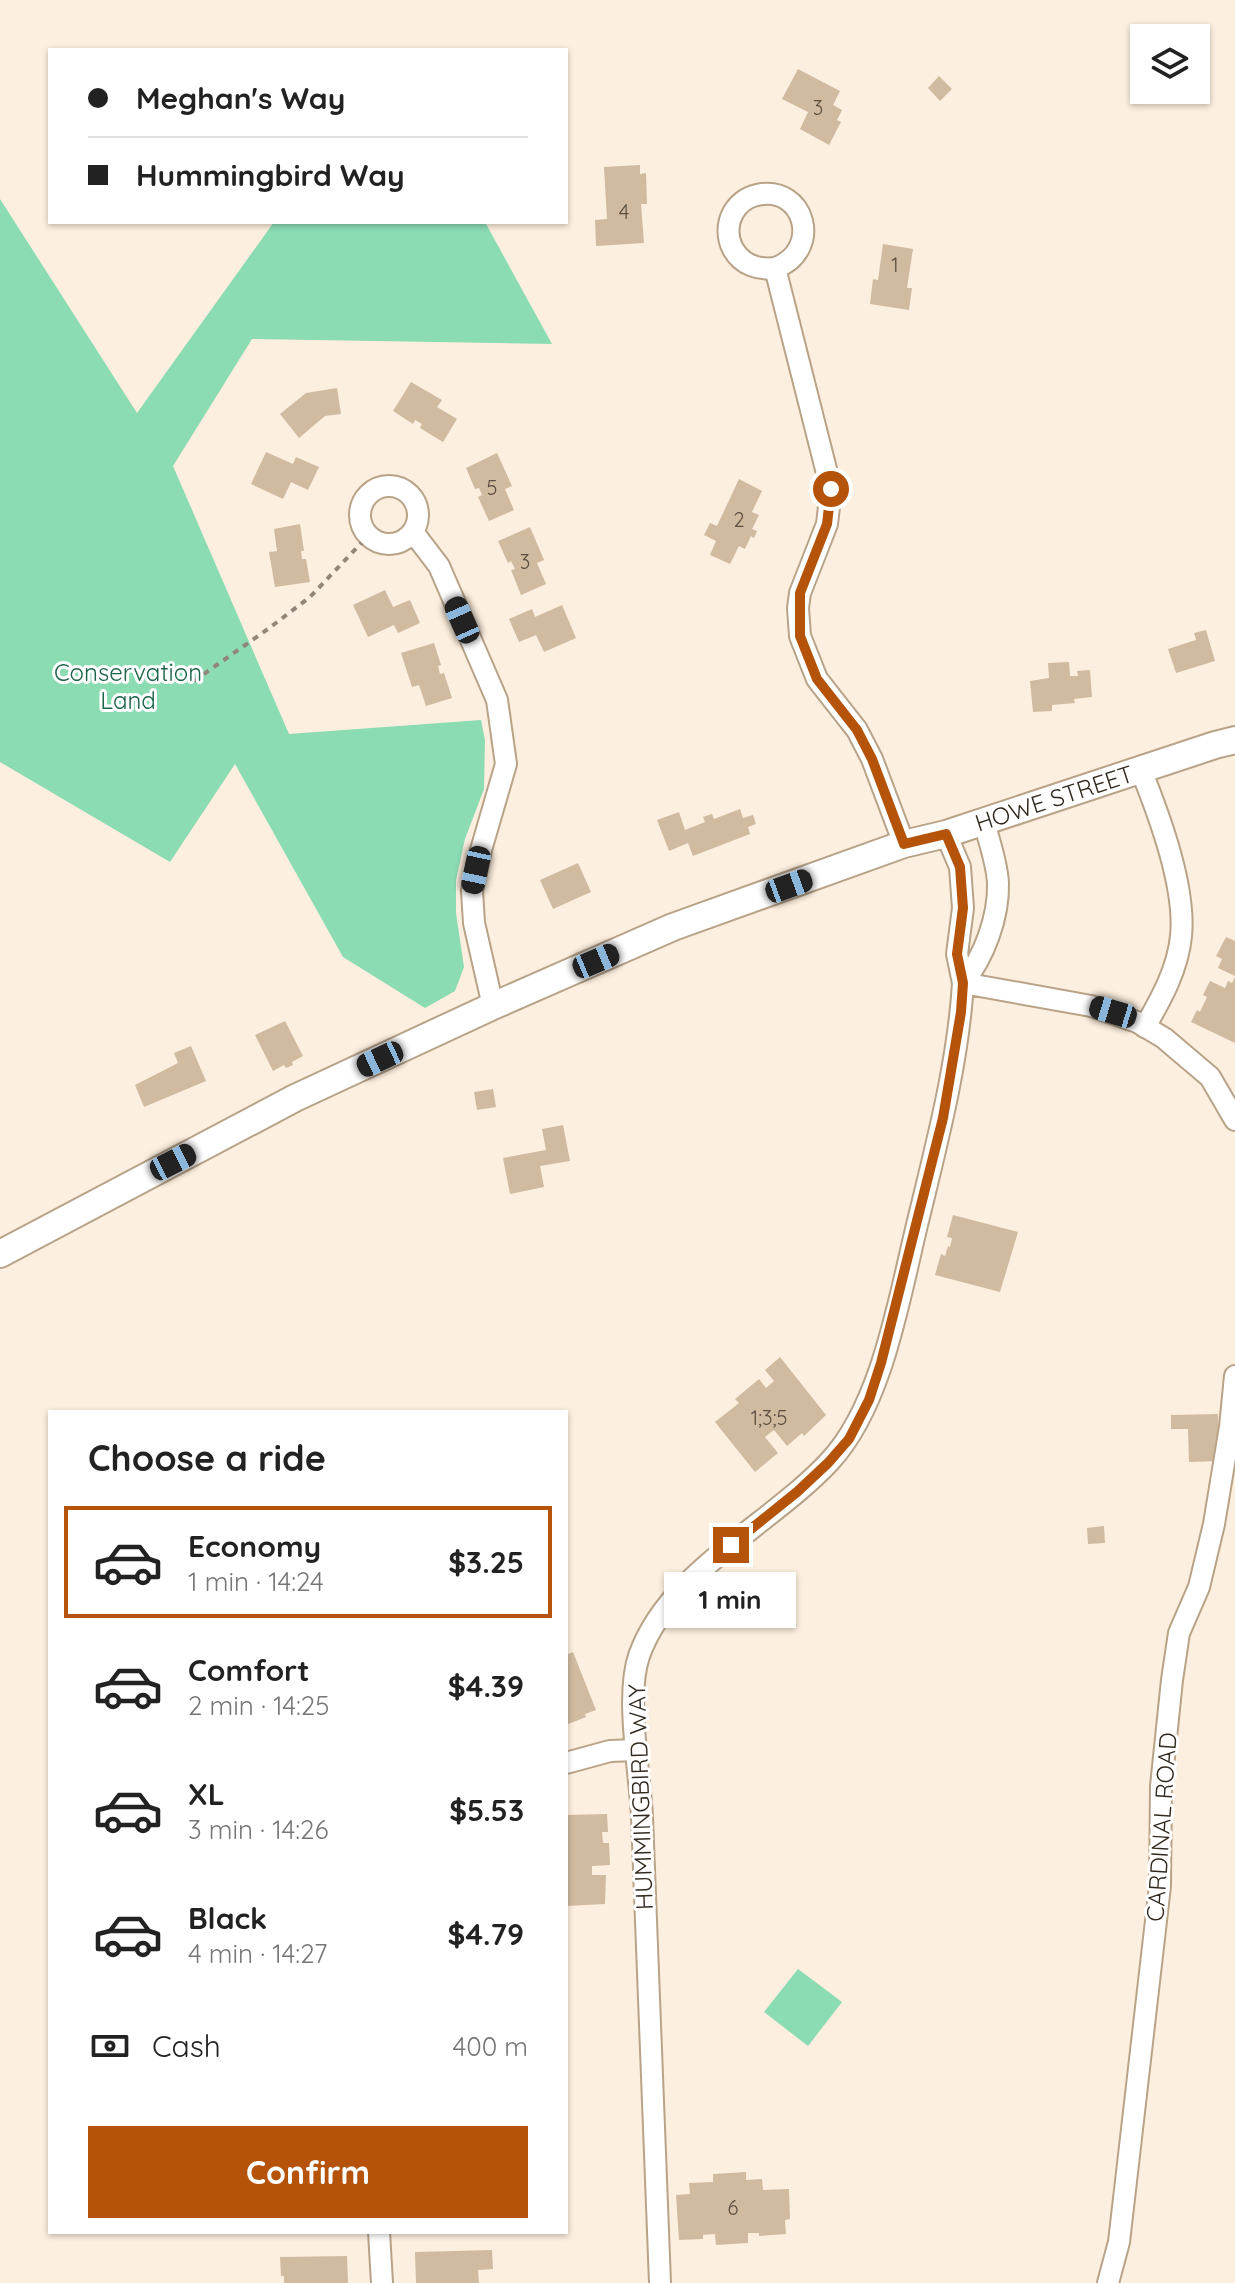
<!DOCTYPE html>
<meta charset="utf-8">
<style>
:root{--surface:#fff;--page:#f2f2f2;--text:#222;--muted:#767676;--line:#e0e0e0;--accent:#b45309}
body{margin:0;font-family:Quicksand,sans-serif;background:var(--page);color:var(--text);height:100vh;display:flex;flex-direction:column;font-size:30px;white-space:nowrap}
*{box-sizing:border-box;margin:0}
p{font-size:26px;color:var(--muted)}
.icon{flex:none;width:44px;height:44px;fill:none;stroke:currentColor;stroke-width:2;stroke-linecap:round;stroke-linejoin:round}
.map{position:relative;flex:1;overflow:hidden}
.drawer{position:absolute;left:48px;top:1410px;width:520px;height:824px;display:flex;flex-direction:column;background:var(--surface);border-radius:0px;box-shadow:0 2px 6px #0004}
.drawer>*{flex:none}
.hud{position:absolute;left:48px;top:48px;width:520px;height:176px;border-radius:0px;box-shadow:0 2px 6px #0004;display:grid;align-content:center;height:176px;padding:0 40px;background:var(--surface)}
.controls{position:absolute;left:1130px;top:24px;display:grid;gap:16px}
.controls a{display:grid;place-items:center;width:80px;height:80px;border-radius:0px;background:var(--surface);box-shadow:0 2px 6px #0004;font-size:40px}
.end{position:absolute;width:36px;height:36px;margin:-18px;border:10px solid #b45309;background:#fff;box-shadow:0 0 0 4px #fff}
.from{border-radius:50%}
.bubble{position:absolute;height:56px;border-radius:0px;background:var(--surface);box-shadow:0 2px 6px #0004;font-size:26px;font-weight:700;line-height:56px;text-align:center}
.car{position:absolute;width:24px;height:48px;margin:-24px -12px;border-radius:10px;box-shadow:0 0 6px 2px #0007;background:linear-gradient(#222 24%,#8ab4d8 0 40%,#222 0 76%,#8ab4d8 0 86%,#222 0)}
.hud b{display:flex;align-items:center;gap:28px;height:76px;font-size:30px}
.hud b+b{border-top:2px solid var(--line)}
.hud i{width:20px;height:20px;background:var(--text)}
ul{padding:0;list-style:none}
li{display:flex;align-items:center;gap:24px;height:112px;margin:0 16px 12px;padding:0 24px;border:4px solid transparent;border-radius:0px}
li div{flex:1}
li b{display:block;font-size:30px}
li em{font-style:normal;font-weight:700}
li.current{border-color:var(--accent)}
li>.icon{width:72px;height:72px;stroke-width:1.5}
h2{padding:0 40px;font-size:36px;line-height:96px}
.pay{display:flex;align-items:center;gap:20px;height:88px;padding:0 40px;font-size:30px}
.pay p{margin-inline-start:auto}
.cta{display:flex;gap:16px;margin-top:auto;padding:16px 40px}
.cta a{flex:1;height:92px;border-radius:0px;background:var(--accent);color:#fff;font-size:32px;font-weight:700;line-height:92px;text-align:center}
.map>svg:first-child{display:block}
</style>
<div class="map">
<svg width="1235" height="2283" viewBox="0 0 1235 2283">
<rect width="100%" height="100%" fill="#fdefdf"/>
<g fill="#8bdbb3">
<path d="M0 199 137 413 274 222H485L552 344 252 339 173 466 289 734 481 720 485 740 484 789 465 839 456 880V913L464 967 455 991 425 1008 343 957 235 764 170 862 0 762Z"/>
<path d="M798 1969 842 2002 808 2046 764 2012Z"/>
</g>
<g fill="#d0baa0">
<path d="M798 69 840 91 833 105 842 110 837 120 841 122 829 145 800 129 808 112 782 99Z"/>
<path d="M939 76 952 89 940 101 928 88Z"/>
<path d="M640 165V174L646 173 647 204H641L644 243 596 246 595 220 607 219 604 167Z"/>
<path d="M883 244 913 249 907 288H912L909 310 870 304 873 279 878 280Z"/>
<path d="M411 382 442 400 437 407 457 419 443 442 420 428 422 424 415 420 413 424 393 411Z"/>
<path d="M337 388 341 414 325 416 299 438 280 414 306 393Z"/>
<path d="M266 452 293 464 296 457 319 467 308 490 291 482 283 499 251 484Z"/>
<path d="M497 453 512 486 505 489 514 510 489 521 478 497 482 495 479 488 475 489 466 468Z"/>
<path d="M739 479 762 491 752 512 759 515 752 529 757 531 754 538 751 536 745 549 739 546 730 564 710 555 716 541 704 535 710 523 717 526Z"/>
<path d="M300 524 304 551H301L302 559H306L310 582 275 587 269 552 277 551 274 529Z"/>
<path d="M530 527 544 560 537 563 546 584 521 595 511 570 515 569 511 561 508 563 498 541Z"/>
<path d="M385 590 393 607 410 600 420 623 398 633 394 625 368 637 353 605Z"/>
<path d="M562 605 576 638 544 652 536 635 519 642 509 619 532 609 535 617Z"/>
<path d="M1206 630 1215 661 1176 673 1168 649 1196 640 1194 633Z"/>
<path d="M434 643 441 665 438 666 440 674 444 673 452 698 426 706 419 685 412 687 401 653Z"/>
<path d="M1069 662 1070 676H1078L1077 671 1090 670 1092 697 1074 699 1075 703 1052 705V711L1033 712 1030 681 1049 678 1048 663Z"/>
<path d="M740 809 743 818 753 815 756 824 748 827 750 834 693 856 688 843 669 851 657 820 679 812 685 830 705 822 703 817 712 814 714 819Z"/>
<path d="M578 863 591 892 553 909 540 880Z"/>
<path d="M1226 937 1235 941V976L1218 968 1222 959 1216 956Z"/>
<path d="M1235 977V1043L1191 1022 1197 1010 1200 1012 1207 997 1203 995 1210 981 1225 988 1228 981 1232 983Z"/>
<path d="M285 1021 303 1056 292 1062 293 1065 286 1068 284 1065 273 1071 255 1035Z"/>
<path d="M191 1046 206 1081 144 1107 135 1085 178 1063 174 1053Z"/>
<path d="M493 1089 496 1107 477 1110 474 1092Z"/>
<path d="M563 1125 570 1161 540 1166 544 1187 510 1194 503 1158 546 1150 542 1129Z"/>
<path d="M953 1215 1018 1232 1000 1292 935 1275 941 1254 945 1256 948 1246 950 1247 952 1238 947 1237Z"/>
<path d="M780 1357 826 1415 804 1436 802 1433 787 1446 774 1430 765 1437 778 1453 755 1472 715 1422 739 1403 735 1399 759 1379 766 1388 774 1381 765 1370Z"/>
<path d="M1218 1414 1219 1461 1189 1462 1188 1429H1171V1415Z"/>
<path d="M1104 1526 1105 1543 1088 1544 1087 1528Z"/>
<path d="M573 1652 596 1710 585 1714 586 1717 566 1725V1655Z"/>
<path d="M607 1814 608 1832H602L603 1843H609L610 1865 592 1866V1875H606L605 1904 566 1906V1815Z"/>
<path d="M746 2172V2180L762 2179 763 2190 789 2189 790 2219 785 2220 786 2234 759 2236V2233H748V2243L716 2245 715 2234 703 2235V2239L679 2240 676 2195 690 2194 689 2183 713 2182V2174Z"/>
<path d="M492 2250 493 2269 478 2270 479 2283H416L415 2252Z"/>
<path d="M347 2256 348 2283H284V2276H281L280 2257Z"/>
</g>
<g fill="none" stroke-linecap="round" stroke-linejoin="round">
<defs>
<g id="minor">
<path d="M775 268C758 270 742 265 733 249 727 238 727 224 733 213 738 204 747 197 757 195 805 184 823 251 775 268L831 489 827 524 800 593 798 608 800 636 817 679 857 730 872 759 904 844"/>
<circle cx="389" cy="515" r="29"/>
<path d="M413 532 439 566 497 700 506 764 481 850 472 891 474 923 493 1006"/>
<path d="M1141 770C1159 815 1186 887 1181 936 1178 969 1161 999 1145 1027"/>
<path d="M946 834 960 867 963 908 957 954 963 983C984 957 999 917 998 883 997 863 989 841 984 822"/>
<path d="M566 1763 610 1751 636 1750"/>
<path d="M379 2232 382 2283"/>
<path d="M660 2283C654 2128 648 1972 642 1817 640 1772 625 1697 639 1656 668 1572 772 1524 830 1461 882 1405 899 1299 917 1225 936 1146 958 1065 963 983L1091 1006 1137 1022 1164 1038 1210 1077 1235 1120"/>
<path d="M1108 2283 1119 2242 1160 1886 1161 1786 1172 1680 1179 1633 1199 1587 1214 1524 1230 1427 1235 1376"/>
</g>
<path id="tertiary" d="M0 1254 295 1098 493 1006 673 927 904 844 946 834 1215 745 1235 740"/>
</defs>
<use href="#minor" stroke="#b8a389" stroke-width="24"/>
<use href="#tertiary" stroke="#b8a389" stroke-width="30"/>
<path stroke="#91867a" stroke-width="4" stroke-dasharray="6 6" stroke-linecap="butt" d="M194 681 268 629 310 597 368 536"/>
<use href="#minor" stroke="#fff" stroke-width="20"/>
<use href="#tertiary" stroke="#fff" stroke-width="26"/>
</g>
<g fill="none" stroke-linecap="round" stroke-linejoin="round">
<path stroke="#b45309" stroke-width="10" d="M731 1545 797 1492 828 1463 849 1439 869 1400 881 1363 943 1118 961 1012 963 983 957 954 963 908 960 867 946 834 904 844 872 759 857 730 817 679 800 636V593L827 524 831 489"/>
</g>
<g text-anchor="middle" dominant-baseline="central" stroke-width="6" stroke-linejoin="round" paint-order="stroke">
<g font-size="20" fill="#5a4e40">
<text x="818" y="107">3</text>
<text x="624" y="211">4</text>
<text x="895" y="264">1</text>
<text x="492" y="487">5</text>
<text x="739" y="519">2</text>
<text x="525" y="561">3</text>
<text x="769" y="1417">1;3;5</text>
<text x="733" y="2207">6</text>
</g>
<g font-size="24" fill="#1d6547" stroke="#fff">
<text x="128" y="672">Conservation<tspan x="128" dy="28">Land</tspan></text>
</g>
<g font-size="24" fill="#322a20" stroke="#fff">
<text transform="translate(1054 798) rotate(-18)">HOWE STREET</text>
<text transform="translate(640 1797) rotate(-92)">HUMMINGBIRD WAY</text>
<text transform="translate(1161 1827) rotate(-86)">CARDINAL ROAD</text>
</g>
</g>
</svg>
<div class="controls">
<a><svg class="icon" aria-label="layers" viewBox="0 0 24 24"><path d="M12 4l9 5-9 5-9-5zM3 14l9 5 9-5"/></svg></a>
</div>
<i class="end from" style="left:831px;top:489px"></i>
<i class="end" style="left:731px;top:1545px"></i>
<div class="bubble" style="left:664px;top:1572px;width:132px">1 min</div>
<i class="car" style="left:462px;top:620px;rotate:336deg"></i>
<i class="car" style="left:476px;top:870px;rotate:192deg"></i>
<i class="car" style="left:789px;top:886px;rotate:70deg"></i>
<i class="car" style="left:596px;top:961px;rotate:67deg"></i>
<i class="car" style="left:1113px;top:1012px;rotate:287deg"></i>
<i class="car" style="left:380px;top:1059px;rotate:245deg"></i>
<i class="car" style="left:173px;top:1162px;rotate:63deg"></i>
<div class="hud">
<b><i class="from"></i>Meghan's Way</b>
<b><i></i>Hummingbird Way</b>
</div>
<section class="drawer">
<h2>Choose a ride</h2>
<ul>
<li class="current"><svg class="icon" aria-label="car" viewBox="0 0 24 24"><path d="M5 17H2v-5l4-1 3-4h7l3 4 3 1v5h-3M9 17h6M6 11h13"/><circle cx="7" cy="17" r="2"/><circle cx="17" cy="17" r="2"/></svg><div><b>Economy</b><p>1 min · 14:24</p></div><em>$3.25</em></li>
<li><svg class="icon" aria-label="car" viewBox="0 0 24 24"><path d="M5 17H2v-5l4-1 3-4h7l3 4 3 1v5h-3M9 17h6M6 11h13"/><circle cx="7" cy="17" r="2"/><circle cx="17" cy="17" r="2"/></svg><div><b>Comfort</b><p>2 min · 14:25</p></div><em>$4.39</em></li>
<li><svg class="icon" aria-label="car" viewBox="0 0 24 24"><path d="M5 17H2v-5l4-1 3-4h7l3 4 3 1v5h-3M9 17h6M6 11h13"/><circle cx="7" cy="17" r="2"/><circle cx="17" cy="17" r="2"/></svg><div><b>XL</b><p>3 min · 14:26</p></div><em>$5.53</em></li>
<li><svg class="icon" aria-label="car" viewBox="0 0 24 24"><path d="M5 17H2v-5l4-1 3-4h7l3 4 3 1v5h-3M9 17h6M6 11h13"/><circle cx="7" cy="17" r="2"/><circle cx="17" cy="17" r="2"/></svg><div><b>Black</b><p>4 min · 14:27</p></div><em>$4.79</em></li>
</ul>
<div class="pay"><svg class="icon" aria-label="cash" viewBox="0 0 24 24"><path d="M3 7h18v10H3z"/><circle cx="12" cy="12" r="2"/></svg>Cash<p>400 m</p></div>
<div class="cta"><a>Confirm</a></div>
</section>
</div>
